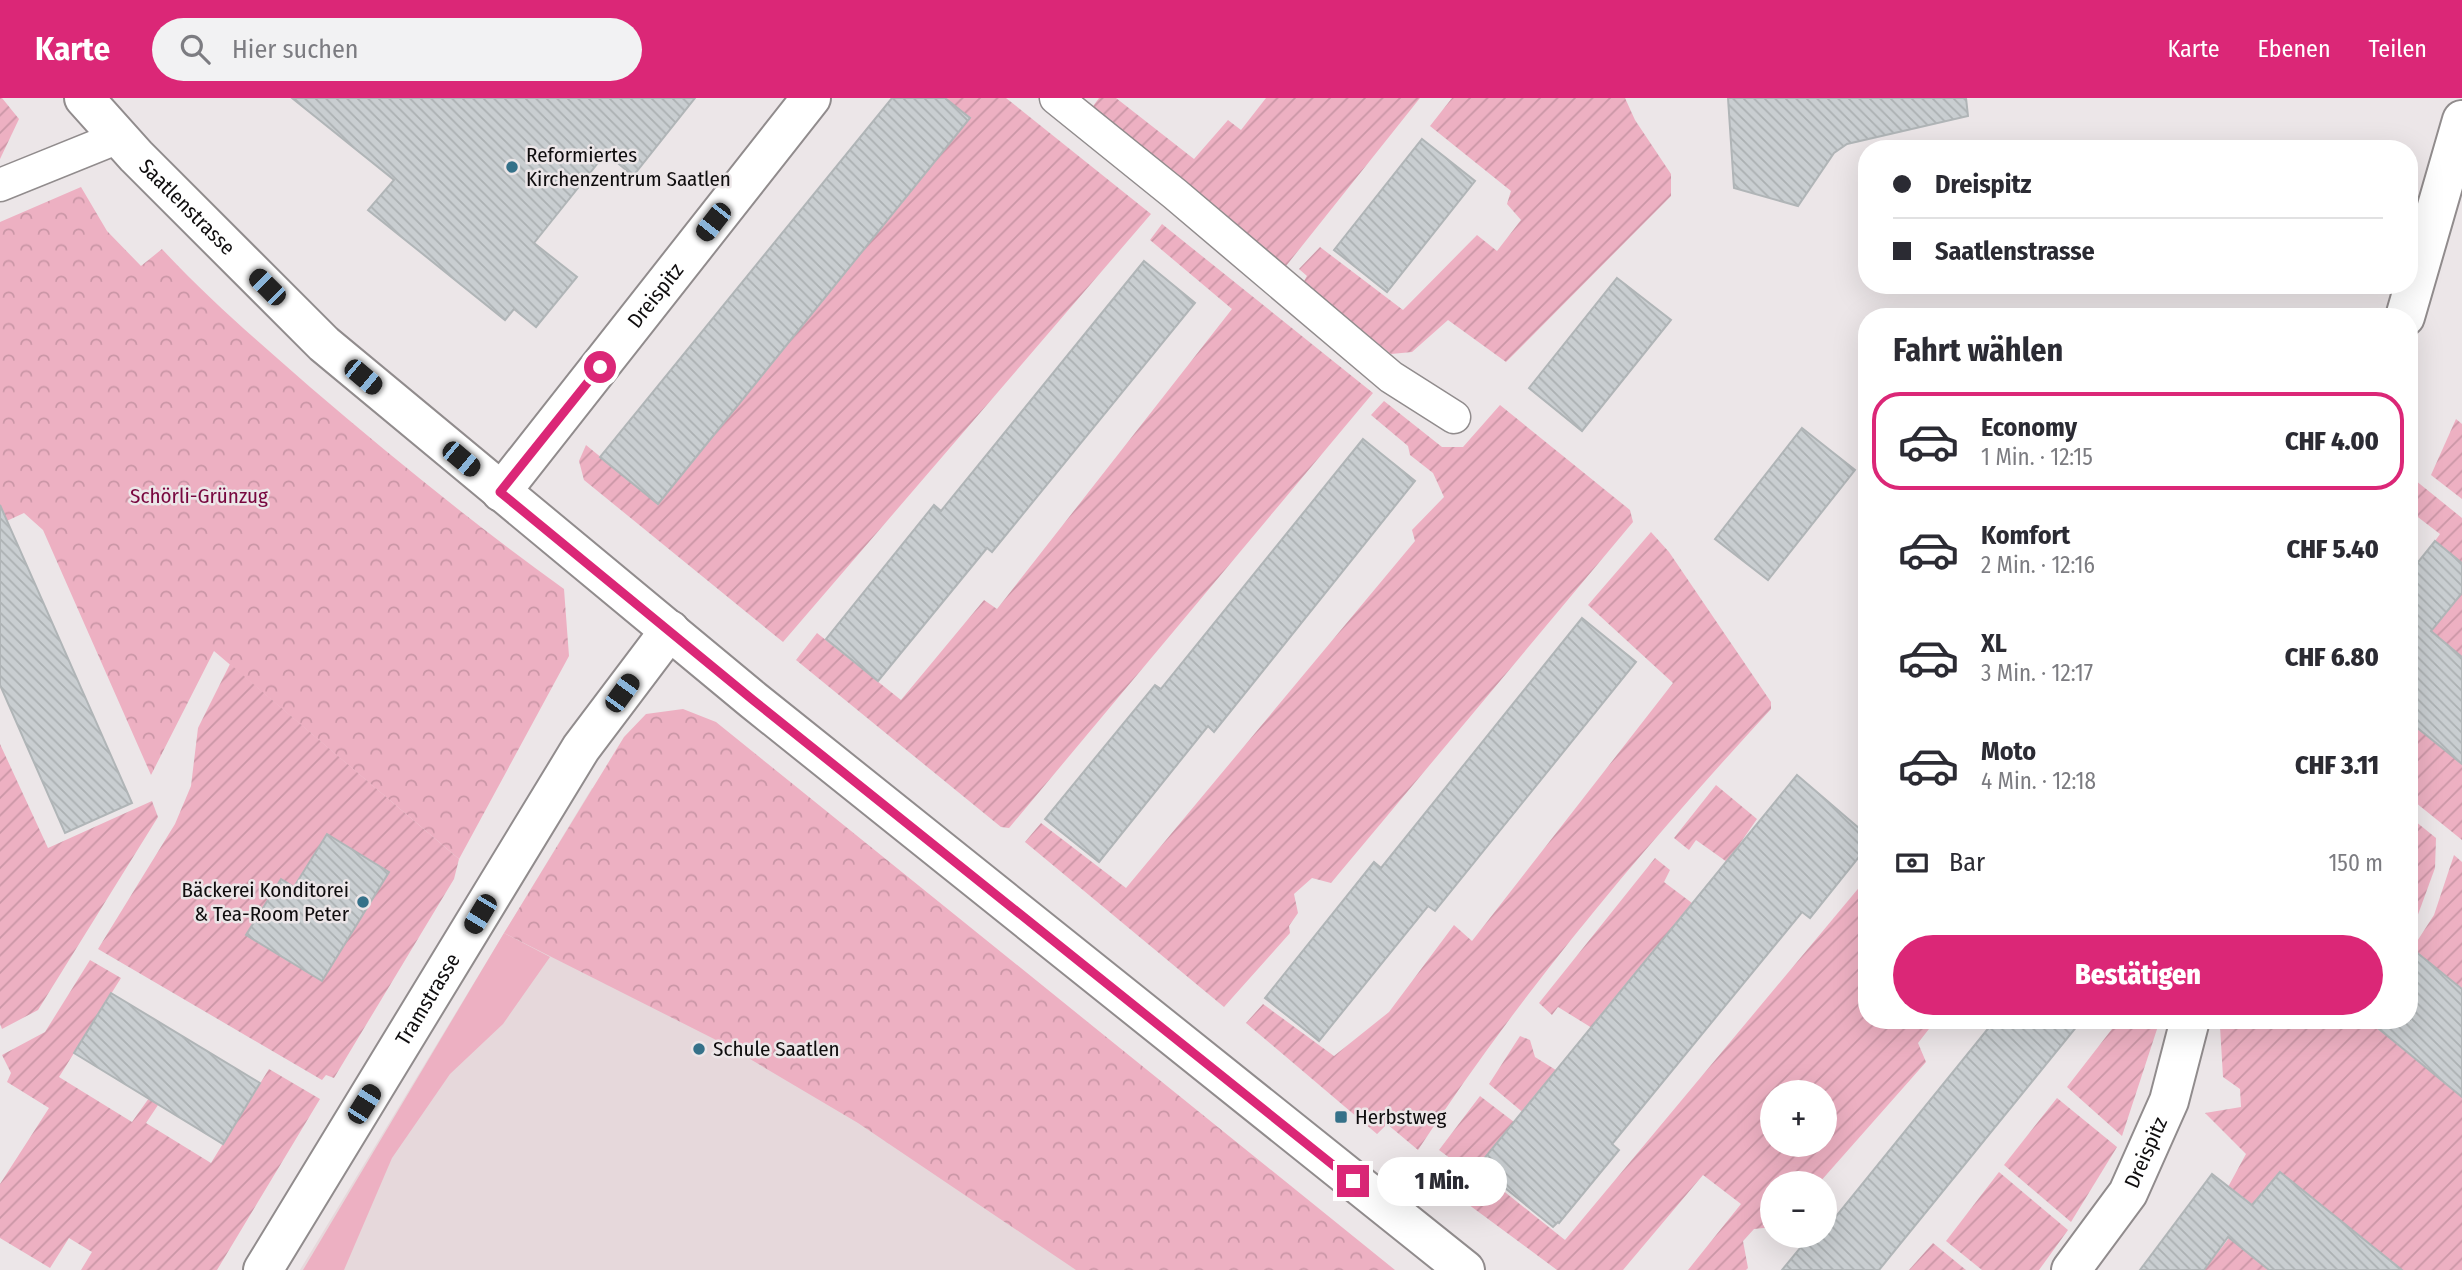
<!DOCTYPE html>
<html lang="de">
<meta charset="utf-8">
<style>
:root{--surface:#fff;--page:#f2f2f3;--text:#2b2b33;--muted:#7c7c81;--line:#e1e1e2;--accent:#db2777}
body{margin:0;font-family:"Fira Sans Condensed",sans-serif;background:var(--page);color:var(--text);height:100vh;display:flex;flex-direction:column;font-size:26px;white-space:nowrap}
*{box-sizing:border-box;margin:0}
p{font-size:23px;color:var(--muted)}
.icon{flex:none;width:38px;height:38px;fill:none;stroke:currentColor;stroke-width:2;stroke-linecap:round;stroke-linejoin:round}
.map{position:relative;flex:1;overflow:hidden}
.sheet{position:absolute;left:1858px;top:210px;width:560px;height:721px;display:flex;flex-direction:column;background:var(--surface);border-radius:28px;box-shadow:0 7px 28px #0002}
.sheet>*{flex:none}
.hud{position:absolute;left:1858px;top:42px;width:560px;height:154px;border-radius:28px;box-shadow:0 7px 28px #0002;display:grid;align-content:center;height:154px;padding:0 35px;background:var(--surface)}
.fabs{position:absolute;left:1760px;top:982px;display:grid;gap:14px}
.fabs a{display:grid;place-items:center;width:77px;height:77px;border-radius:50%;background:var(--surface);box-shadow:0 7px 28px #0002;font-size:35px}
.end{position:absolute;width:32px;height:32px;margin:-16px;border:9px solid #db2777;background:#fff;box-shadow:0 0 0 4px #fff}
.from{border-radius:50%}
.bubble{position:absolute;height:49px;border-radius:24px;background:var(--surface);box-shadow:0 7px 28px #0002;font-size:23px;font-weight:800;line-height:49px;text-align:center}
.car{position:absolute;width:21px;height:42px;margin:-21px -10px;border-radius:9px;box-shadow:0 0 5px 2px #0007;background:linear-gradient(#222 24%,#8ab4d8 0 40%,#222 0 76%,#8ab4d8 0 86%,#222 0)}
.hud b{display:flex;align-items:center;gap:24px;height:66px;font-size:26px}
.hud b+b{border-top:2px solid var(--line)}
.hud i{width:18px;height:18px;background:var(--text)}
ul{padding:0;list-style:none}
li{display:flex;align-items:center;gap:21px;height:98px;margin:0 14px 10px;padding:0 21px;border:4px solid transparent;border-radius:28px}
li div{flex:1}
li b{display:block;font-size:26px}
li em{font-style:normal;font-weight:800}
li.active{border-color:var(--accent)}
li>.icon{width:63px;height:63px;stroke-width:1.5}
h2{padding:0 35px;font-size:32px;line-height:84px}
.pay{display:flex;align-items:center;gap:18px;height:77px;padding:0 35px;font-size:26px}
.pay p{margin-inline-start:auto}
.primary-button{display:flex;gap:14px;margin-top:auto;padding:14px 35px}
.primary-button a{flex:1;height:80px;border-radius:42px;background:var(--accent);color:#fff;font-size:28px;font-weight:800;line-height:80px;text-align:center}
header{display:flex;align-items:center;gap:42px;box-sizing:border-box;height:98px;padding:0 35px;background:var(--accent);color:#fff}
header strong{font-size:33px}
nav{display:flex;gap:38px;margin-inline-start:auto;font-size:24px}
.search{width:490px;height:63px;background:var(--page);display:flex;align-items:center;gap:18px;box-sizing:border-box;padding:0 24px;border-radius:38px;color:var(--muted);font-size:26px}
.map>svg:first-child{display:block}
</style>
<header>
<strong>Karte</strong>
<div class="search"><svg class="icon" aria-label="search" viewBox="0 0 24 24"><circle cx="10" cy="10" r="6"/><path d="M15 15l6 6"/></svg>Hier suchen</div>
<nav><a>Karte</a><a>Ebenen</a><a>Teilen</a></nav>
</header>
<div class="map">
<svg width="2462" height="1172" viewBox="0 0 2462 1172">
<defs>
<pattern id="forest-crowns" width="20" height="18" patternUnits="userSpaceOnUse" patternTransform="scale(1.75)"><rect width="20" height="18" fill="#edb0c2"/><path d="M2 6a3 3 0 1 1 6 0M12 15a3 3 0 1 1 6 0" fill="none" stroke="#ca96a6"/></pattern>
<pattern id="garden-furrows" width="10" height="10" patternUnits="userSpaceOnUse" patternTransform="scale(1.75)"><rect width="10" height="10" fill="#edb0c2"/><path d="M-1 1l2-2M0 10L10 0M9 11l2-2" fill="none" stroke="#ca96a6"/></pattern>
<pattern id="building-back-hatch" width="6" height="6" patternUnits="userSpaceOnUse" patternTransform="scale(1.75)"><rect width="6" height="6" fill="#c9ced1"/><path d="M-1 5l2 2M0 0l6 6M5-1l2 2" fill="none" stroke="#abb0b2"/></pattern>
</defs>
<rect width="100%" height="100%" fill="#ece6e8"/>
<path fill="#e6d8db" d="M592 690 600 691 1249 1172H300Z"/>
<path fill="#edb0c2" d="M504 835 550 859 503 926 450 976 392 1060 344 1172H303Z"/>
<g fill="url(#forest-crowns)">
<path d="M81 89 107 133 141 168 162 151C207 200 260 245 310 289 392 359 476 428 564 491L569 558 459 761 214 553 151 677 43 432 24 415 0 426V124Z"/>
<path d="M683 611 716 624 1395 1172H1076L858 1025 728 948 504 835 624 639 646 616Z"/>
</g>
<g fill="url(#garden-furrows)" fill-rule="evenodd">
<path d="M0 0H2L19 21 0 61Z"/>
<path d="M945 0H1006L1151 116 783 544 584 382 579 363 586 347 658 406 970 20Z"/>
<path d="M1099 0H1116L1194 61 1228 22 1241 32 1266 0H1420L1286 168 1091 11Z"/>
<path d="M1452 0H1625L1635 22 1671 76V98L1506 264 1448 222 1412 254 1391 256 1303 185 1307 178 1299 171 1320 149 1403 212 1477 137 1497 153 1521 122 1507 106 1511 93 1430 28Z"/>
<path d="M1162 126 1373 295 1009 730 1001 729 796 562 817 535 901 602 984 502 997 511 1232 211 1150 142Z"/>
<path d="M1384 303 1442 349H1463L1500 307 1630 412 1633 424 1331 785 1312 780 1294 796 1298 815 1289 828 1290 835 1224 909 1025 744 1041 725 1126 790 1415 443 1412 432 1444 399 1433 375 1410 357 1408 348 1371 317Z"/>
<path d="M2456 321 2462 326V401L2431 377Z"/>
<path d="M2410 378 2462 420V465L2435 443 2440 436 2410 413Z"/>
<path d="M1651 434 1669 454 1771 604V611C1643 750 1521 894 1418 1052L1387 1026 1377 1036 1246 925 1263 906 1334 958 1389 914 1454 827 1472 843 1673 585 1588 507Z"/>
<path d="M2462 495V559L2431 533Z"/>
<path d="M230 566 459 761 454 781 334 980 326 977 322 982 98 851 175 726 191 688 198 630Z"/>
<path d="M2410 624 2462 666V742L2410 700Z"/>
<path d="M0 646 48 750 152 703 158 719 38 912 2 931 0 926Z"/>
<path d="M1716 687 1757 721 1727 764 1696 742 1689 752 1674 740Z"/>
<path d="M2410 719 2436 740 2435 770 2416 822 2410 829Z"/>
<path d="M2454 757 2462 764V891L2412 851 2434 817Z"/>
<path d="M1655 760 1670 772 1664 784 1692 805 1592 930 1558 909 1552 917 1539 905Z"/>
<path d="M1867 780V922H1936L1918 945 1926 964 1819 1085H1773V1129L1754 1131 1743 1143 1748 1170 1746 1172H1688L1741 1106 1703 1077 1623 1172H1557L1457 1098 1474 1078 1439 1052 1480 998 1514 1024 1476 1071 1565 1142ZM1773 994H1825V1046H1773Z"/>
<path d="M90 862 121 880 59 979 132 1024 149 1000 158 1007 146 1025 211 1065 269 971 320 1001 217 1172H81L92 1154 69 1140 50 1170 0 1140V1086L49 1010 7 984 11 975 2 957 45 934Z"/>
<path d="M2104 922H2160L2122 1038 2067 989 2112 931Z"/>
<path d="M2222 922H2368L2462 999V1172H2401L2280 1074 2252 1106 2228 1089 2246 1056 2205 1015 2241 1009 2240 991 2223 979 2220 928Z"/>
<path d="M1520 938 1530 942 1535 959 1559 974 1526 1017 1489 986Z"/>
<path d="M2057 1000 2117 1049 2071 1124 2004 1067Z"/>
<path d="M1999 1074 2068 1132 2039 1172H1982L1946 1143Z"/>
<path d="M2229 1140 2269 1172H2204Z"/>
<path d="M1933 1145 1966 1172H1909Z"/>
</g>
<g fill="url(#building-back-hatch)" stroke="#b0b5b7" stroke-width="2">
<path d="M292 0H695L633 78 606 55 534 145 577 179 536 229 514 211 505 222 368 112 394 82Z"/>
<path d="M892 0H945L970 20 658 406 600 359Z"/>
<path d="M1728 0H1966L1968 18 1847 46 1834 55 1798 108 1734 90Z"/>
<path d="M1422 41 1475 83 1387 194 1334 152Z"/>
<path d="M1144 163 1195 205 992 454 987 450 878 583 826 541 934 407 941 413Z"/>
<path d="M1617 180 1671 222 1582 333 1529 290Z"/>
<path d="M1802 330 1855 372 1768 482 1715 441Z"/>
<path d="M1363 341 1415 383 1214 634 1208 628 1099 764 1045 721 1155 587 1161 591Z"/>
<path d="M0 407 132 705 65 735 0 587Z"/>
<path d="M2435 443 2462 465V495L2431 533 2462 559V666L2410 624V474Z"/>
<path d="M1582 520 1636 564 1435 813 1428 808 1319 943 1265 900 1374 764 1381 770Z"/>
<path d="M1797 677 1867 737V749L1810 820 1802 814 1612 1046 1619 1052 1559 1125 1558 1124 1553 1129 1478 1068Z"/>
<path d="M327 736 389 774 322 883 246 837 281 781 294 789Z"/>
<path d="M2410 849 2462 891V999L2368 922H2410Z"/>
<path d="M111 895 260 985 223 1046 74 955Z"/>
<path d="M1995 922H2082L1879 1172H1782L1810 1138H1825V1119L1827 1117 1834 1121Z"/>
<path d="M2280 1074 2402 1172H2269L2228 1139 2204 1172H2140L2212 1076 2252 1107Z"/>
</g>
<g fill="none" stroke-linecap="round" stroke-linejoin="round">
<defs>
<g id="service">
<path d="M1056 0 1175 96 1391 279 1454 319"/>
<path d="M0 87 119 39"/>
</g>
<g id="minor">
<path id="s1" d="M84 0 136 58 324 246 753 602 1465 1172"/>
<path d="M2405 219 2462 22"/>
<path id="s2" d="M501 394 811 0"/>
<path id="s3" d="M263 1172 581 650 670 532"/>
<path id="s4" d="M2071 1172 2128 1095 2169 1003 2190 922"/>
</g>
</defs>
<use href="#service" stroke="#918c8d" stroke-width="35"/>
<use href="#minor" stroke="#918c8d" stroke-width="42"/>
<use href="#service" stroke="#fff" stroke-width="32"/>
<use href="#minor" stroke="#fff" stroke-width="38"/>
</g>
<g fill="none" stroke-linecap="round" stroke-linejoin="round">
<path stroke="#db2777" stroke-width="9" d="M600 269 500 394 753 602 1353 1083"/>
</g>
<g fill="#357189" stroke="#ece6e8" stroke-width="2.5">
<circle cx="512" cy="69" r="7"/>
<circle cx="363" cy="804" r="7"/>
<circle cx="699" cy="951" r="7"/>
<rect x="1334" y="1012" width="14" height="14" rx="3.5"/>
</g>
<g text-anchor="middle" dominant-baseline="central" stroke-width="5" stroke-linejoin="round" paint-order="stroke">
<g font-size="21" fill="#0f0d0e" stroke="#ece6e8" text-anchor="start">
<text x="526" y="57">Reformiertes<tspan x="526" dy="24">Kirchenzentrum Saatlen</tspan></text>
<text x="349" y="792" text-anchor="end">Bäckerei Konditorei<tspan x="349" dy="24">&amp; Tea-Room Peter</tspan></text>
<text x="713" y="951">Schule Saatlen</text>
<text x="1355" y="1019">Herbstweg</text>
</g>
<g font-size="21" fill="#0f0d0e" stroke="#ece6e8">
<text stroke="none"><textPath href="#s1" startOffset="150">Saatlenstrasse</textPath></text>
<text stroke="none"><textPath href="#s2" startOffset="250">Dreispitz</textPath></text>
<text stroke="none"><textPath href="#s3" startOffset="317">Tramstrasse</textPath></text>
<text stroke="none"><textPath href="#s4" startOffset="140">Dreispitz</textPath></text>
</g>
<g font-size="21" fill="#78073f" stroke="#ece6e8">
<text x="199" y="398">Schörli-Grünzug</text>
</g>
</g>
</svg>
<div class="fabs">
<a>+</a>
<a>−</a>
</div>
<i class="end from" style="left:600px;top:269px"></i>
<i class="end" style="left:1353px;top:1083px"></i>
<div class="bubble" style="left:1377px;top:1059px;width:130px">1 Min.</div>
<i class="car" style="left:713px;top:124px;rotate:218deg"></i>
<i class="car" style="left:267px;top:189px;rotate:315deg"></i>
<i class="car" style="left:363px;top:279px;rotate:130deg"></i>
<i class="car" style="left:461px;top:361px;rotate:130deg"></i>
<i class="car" style="left:622px;top:595px;rotate:36deg"></i>
<i class="car" style="left:480px;top:816px;rotate:211deg"></i>
<i class="car" style="left:364px;top:1006px;rotate:32deg"></i>
<div class="hud">
<b><i class="from"></i>Dreispitz</b>
<b><i></i>Saatlenstrasse</b>
</div>
<section class="sheet">
<h2>Fahrt wählen</h2>
<ul>
<li class="active"><svg class="icon" aria-label="car" viewBox="0 0 24 24"><path d="M5 17H2v-5l4-1 3-4h7l3 4 3 1v5h-3M9 17h6M6 11h13"/><circle cx="7" cy="17" r="2"/><circle cx="17" cy="17" r="2"/></svg><div><b>Economy</b><p>1 Min. · 12:15</p></div><em>CHF 4.00</em></li>
<li><svg class="icon" aria-label="car" viewBox="0 0 24 24"><path d="M5 17H2v-5l4-1 3-4h7l3 4 3 1v5h-3M9 17h6M6 11h13"/><circle cx="7" cy="17" r="2"/><circle cx="17" cy="17" r="2"/></svg><div><b>Komfort</b><p>2 Min. · 12:16</p></div><em>CHF 5.40</em></li>
<li><svg class="icon" aria-label="car" viewBox="0 0 24 24"><path d="M5 17H2v-5l4-1 3-4h7l3 4 3 1v5h-3M9 17h6M6 11h13"/><circle cx="7" cy="17" r="2"/><circle cx="17" cy="17" r="2"/></svg><div><b>XL</b><p>3 Min. · 12:17</p></div><em>CHF 6.80</em></li>
<li><svg class="icon" aria-label="car" viewBox="0 0 24 24"><path d="M5 17H2v-5l4-1 3-4h7l3 4 3 1v5h-3M9 17h6M6 11h13"/><circle cx="7" cy="17" r="2"/><circle cx="17" cy="17" r="2"/></svg><div><b>Moto</b><p>4 Min. · 12:18</p></div><em>CHF 3.11</em></li>
</ul>
<div class="pay"><svg class="icon" aria-label="cash" viewBox="0 0 24 24"><path d="M3 7h18v10H3z"/><circle cx="12" cy="12" r="2"/></svg>Bar<p>150 m</p></div>
<div class="primary-button"><a>Bestätigen</a></div>
</section>
</div>
